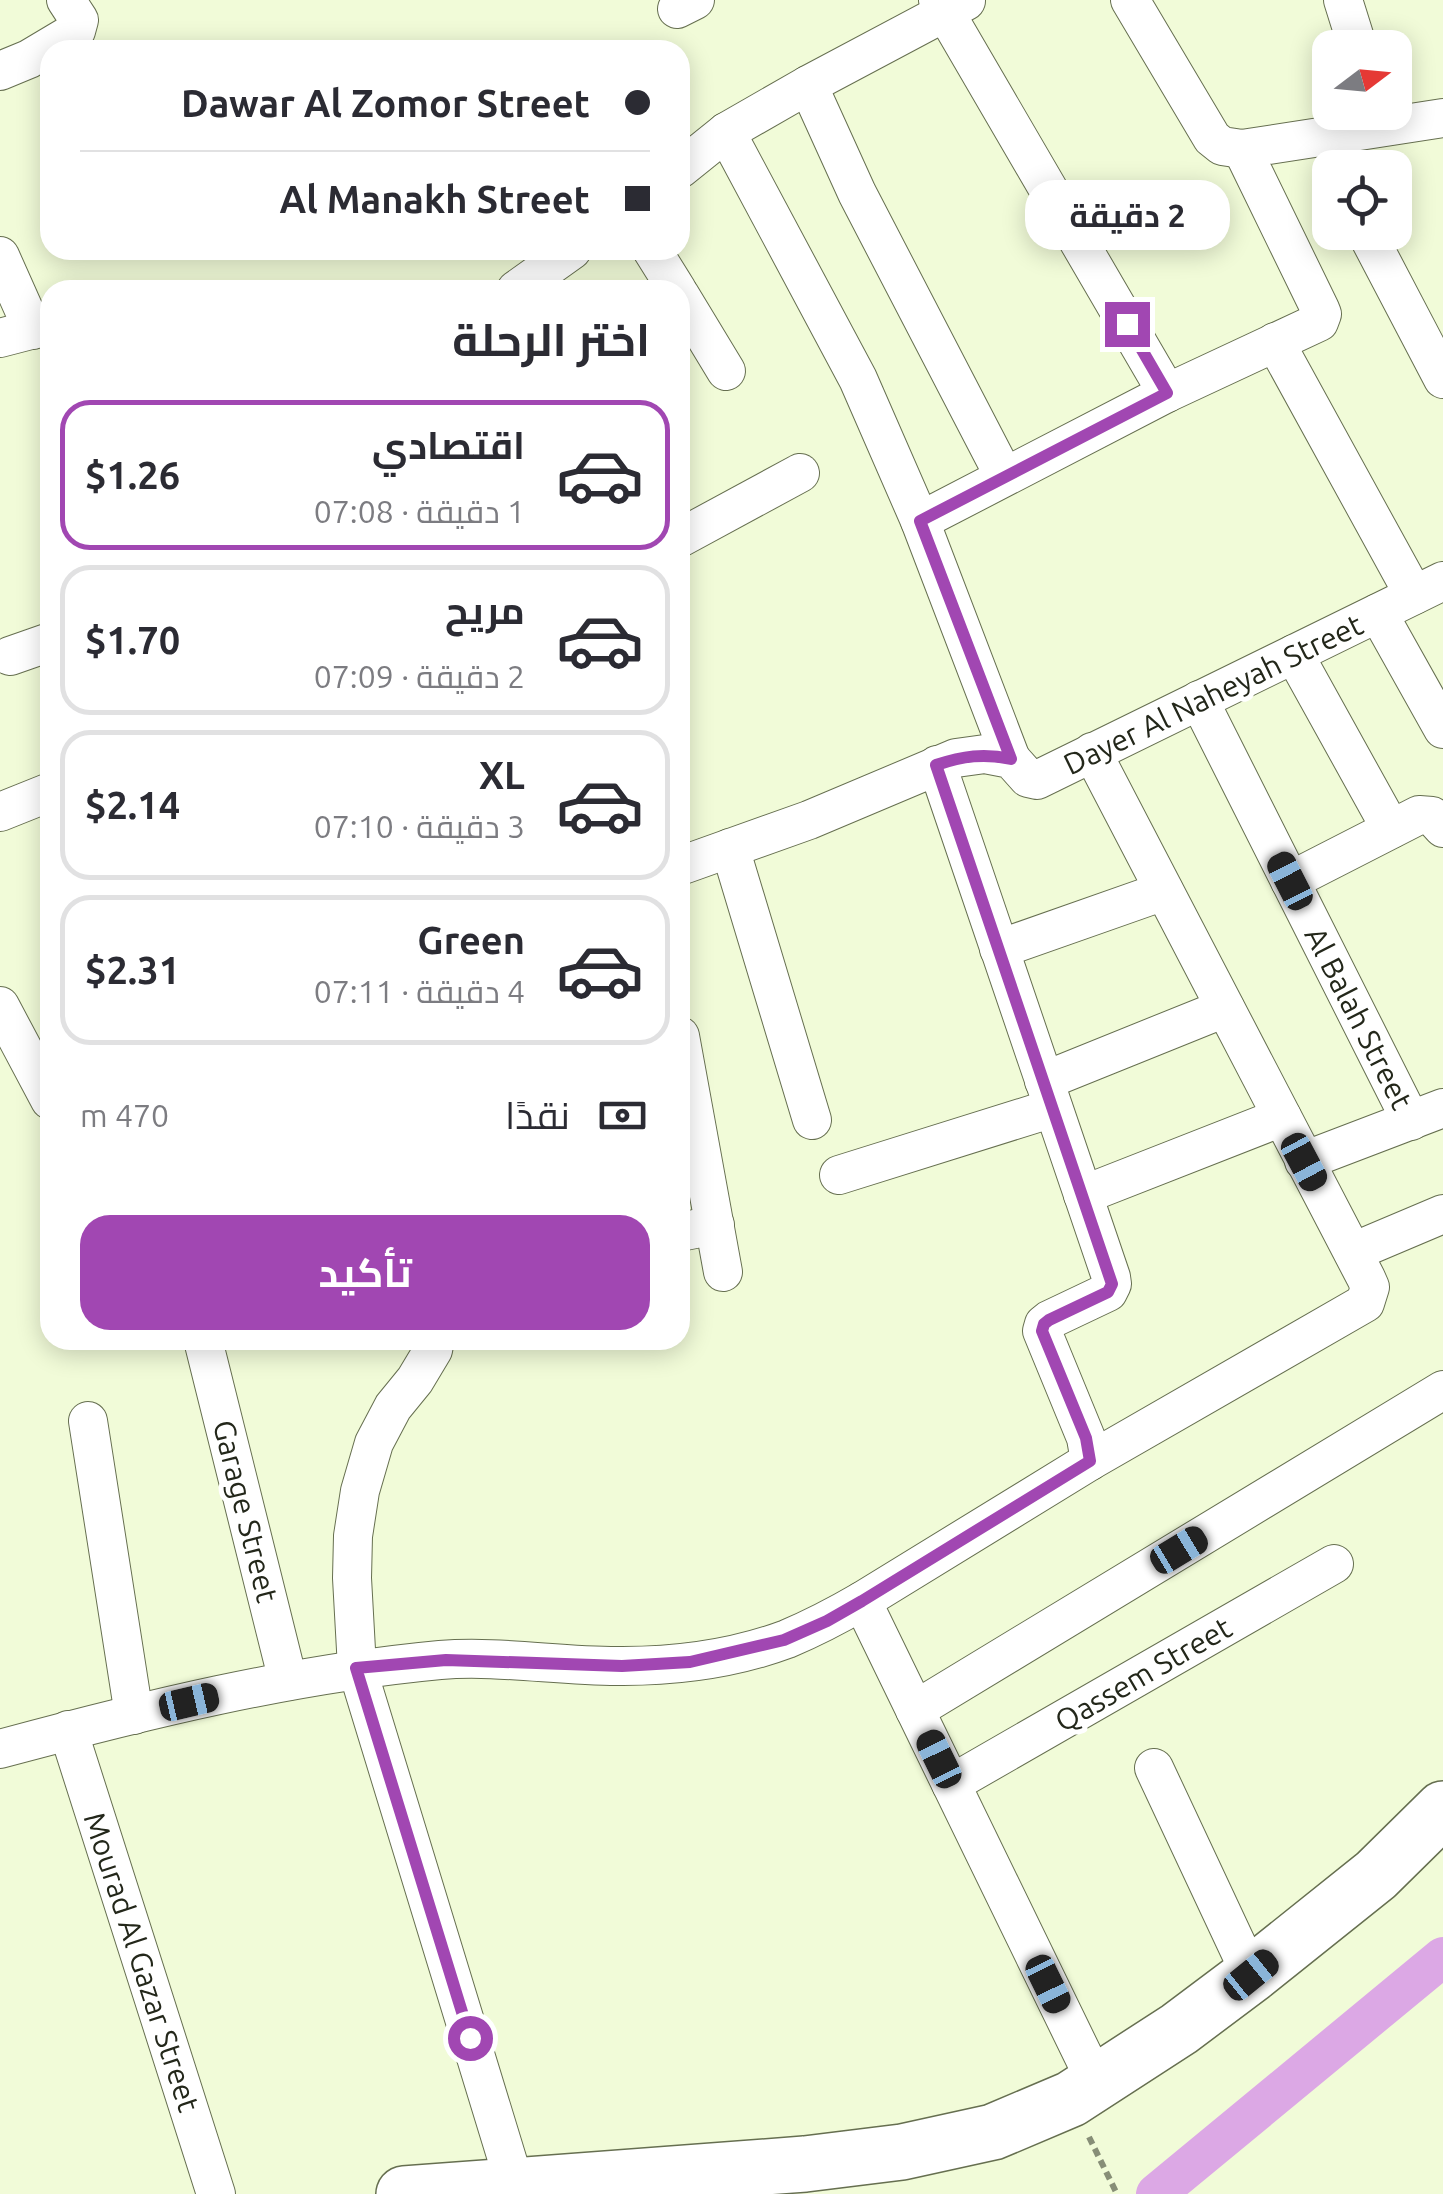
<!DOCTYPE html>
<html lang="ar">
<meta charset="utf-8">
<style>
:root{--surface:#fff;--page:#f7f7f7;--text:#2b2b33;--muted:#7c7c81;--line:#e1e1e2;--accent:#a147b2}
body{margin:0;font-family:Ubuntu,Cairo,sans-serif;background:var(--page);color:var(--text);direction:rtl;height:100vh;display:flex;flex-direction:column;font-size:38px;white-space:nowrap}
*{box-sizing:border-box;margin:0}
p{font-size:32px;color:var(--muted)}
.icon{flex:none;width:55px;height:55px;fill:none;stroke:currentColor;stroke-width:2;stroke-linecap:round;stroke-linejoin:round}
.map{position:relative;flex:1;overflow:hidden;direction:ltr}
.details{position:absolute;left:40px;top:280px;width:650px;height:1070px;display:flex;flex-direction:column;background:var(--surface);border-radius:30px;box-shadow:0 5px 25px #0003;direction:rtl}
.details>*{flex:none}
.banner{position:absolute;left:40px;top:40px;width:650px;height:220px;border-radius:30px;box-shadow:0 5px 25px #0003;direction:rtl;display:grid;align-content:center;height:220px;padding:0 40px;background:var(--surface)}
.needle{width:65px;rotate:74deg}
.fabs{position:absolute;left:1312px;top:30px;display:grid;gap:20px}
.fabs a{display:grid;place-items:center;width:100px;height:100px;border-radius:20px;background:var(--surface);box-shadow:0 5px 25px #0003;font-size:50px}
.end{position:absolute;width:45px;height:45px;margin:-22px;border:12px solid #a147b2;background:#fff;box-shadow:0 0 0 5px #fff}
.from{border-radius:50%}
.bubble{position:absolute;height:70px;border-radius:30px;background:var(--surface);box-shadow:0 5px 25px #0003;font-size:32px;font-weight:700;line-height:70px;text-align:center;direction:rtl}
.car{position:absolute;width:30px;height:60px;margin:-30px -15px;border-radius:12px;box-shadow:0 0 8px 2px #0007;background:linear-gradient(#222 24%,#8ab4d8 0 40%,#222 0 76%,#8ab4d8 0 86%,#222 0)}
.banner b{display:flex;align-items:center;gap:35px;height:95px;font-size:38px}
.banner b+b{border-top:2px solid var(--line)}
.banner i{width:25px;height:25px;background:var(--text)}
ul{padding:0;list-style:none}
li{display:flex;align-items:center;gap:30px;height:150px;margin:0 20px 15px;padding:0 20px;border:5px solid var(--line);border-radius:30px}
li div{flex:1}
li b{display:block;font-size:38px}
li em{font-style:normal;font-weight:700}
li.active{border-color:var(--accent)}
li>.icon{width:90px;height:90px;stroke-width:1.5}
h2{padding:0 40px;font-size:45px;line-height:120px}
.pay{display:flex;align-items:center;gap:25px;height:110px;padding:0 40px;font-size:38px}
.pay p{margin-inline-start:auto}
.button{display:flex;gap:20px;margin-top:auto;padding:20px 40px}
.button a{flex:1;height:115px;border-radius:30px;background:var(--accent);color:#fff;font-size:40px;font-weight:700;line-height:115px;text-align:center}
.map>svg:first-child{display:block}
</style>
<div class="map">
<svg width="1443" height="2194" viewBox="0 0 1443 2194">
<rect width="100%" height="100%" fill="#f1fbd8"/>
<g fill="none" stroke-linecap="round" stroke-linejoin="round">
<path stroke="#dca8e5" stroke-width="40" d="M1156 2194 1443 1957"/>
<defs>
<g id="street">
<path d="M938 0 1167 393"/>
<path d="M1130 0 1212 138 1222 146 1242 149 1443 118"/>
<path d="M1343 0 1358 48"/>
<path d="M677 9 695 0"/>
<path d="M0 71 29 59 76 31 79 20 66 0"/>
<path d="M808 85 857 193 1004 476"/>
<path d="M726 132 858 379 920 521 1011 759"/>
<path d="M680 169 726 132 808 85 966 1"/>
<path d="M1366 232 1443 379"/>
<path d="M652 250 677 290"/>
<path d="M0 256 33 330"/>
<path d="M516 290 572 250"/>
<path d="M680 295 726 371"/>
<path d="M0 338 50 325"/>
<path d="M1275 342 1414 595"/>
<path d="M920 521 1167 393 1319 322 1322 314 1320 309 1242 149"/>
<path d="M680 538 800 473"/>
<path d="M1378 613 1443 729"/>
<path d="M1294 654 1391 829"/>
<path d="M10 656 50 642"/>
<path d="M1199 700 1411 1121"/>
<path d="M937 765 1111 1277 1112 1284 1108 1292 1049 1320 1044 1324 1042 1331 1086 1438 1090 1461"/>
<path d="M0 812 50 792"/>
<path d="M730 848 812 1120"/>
<path d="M680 866 809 820 956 758 985 754 1011 759 1028 778 1037 780 1443 581"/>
<path d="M1290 881 1419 815 1432 816 1443 828"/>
<path d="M999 949 1164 891"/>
<path d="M0 1006 50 1100"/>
<path d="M680 1036 723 1272"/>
<path d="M1044 1081 1225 1008"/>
<path d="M1304 1161 1443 1108"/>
<path d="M839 1175 1053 1108"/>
<path d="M1083 1195 1282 1117"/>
<path d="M680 1232 715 1225"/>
<path d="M1353 1252 1443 1214"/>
<path d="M203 1340 288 1681"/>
<path d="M435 1340 433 1350 415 1380 393 1407 374 1443 360 1491 353 1536 352 1578 357 1668 515 2185"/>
<path d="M88 1421 134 1715"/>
<path d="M862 1601 1097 2084"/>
<path d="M915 1710 1443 1390"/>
<path d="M68 1730 216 2194"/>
<path d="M0 1749C144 1710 291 1674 440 1660 500 1655 562 1667 623 1666 677 1666 736 1658 787 1639 813 1628 838 1615 862 1601L1090 1461 1365 1303 1370 1287 1366 1278 1092 752"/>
<path d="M1154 1768 1251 1975"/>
<path d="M951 1784 1334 1564"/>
</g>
<path id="secondary" d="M404 2194 805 2164 902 2152 993 2132 1071 2099 1179 2029 1251 1975 1376 1875 1443 1809"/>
</defs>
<use href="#street" stroke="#666f50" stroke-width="40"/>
<use href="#secondary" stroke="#666f50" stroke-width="58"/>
<path stroke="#878e77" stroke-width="6" stroke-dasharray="8 5" stroke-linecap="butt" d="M1089 2137 1117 2194"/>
<use href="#street" stroke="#fff" stroke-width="38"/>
<use href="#secondary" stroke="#fff" stroke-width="55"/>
</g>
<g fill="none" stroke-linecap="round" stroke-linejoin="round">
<path stroke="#a147b2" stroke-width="12" d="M470 2038 356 1668 446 1660 622 1666 690 1662 784 1640 827 1621 862 1601 1090 1461 1086 1438 1042 1331 1044 1324 1049 1320 1108 1292 1112 1284 936 765C963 756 984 753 1011 759L920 521 1167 393 1127 324"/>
</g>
<g text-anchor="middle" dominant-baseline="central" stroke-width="10" stroke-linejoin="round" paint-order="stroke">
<g font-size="30" fill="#23271a" stroke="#fff">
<text transform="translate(1213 694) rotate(-26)">Dayer Al Naheyah Street</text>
<text transform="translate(1359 1018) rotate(63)">Al Balah Street</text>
<text transform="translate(246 1511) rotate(76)">Garage Street</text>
<text transform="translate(1143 1674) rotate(-30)">Qassem Street</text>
<text transform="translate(142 1962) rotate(72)">Mourad Al Gazar Street</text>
</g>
</g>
</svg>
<div class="fabs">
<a><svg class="needle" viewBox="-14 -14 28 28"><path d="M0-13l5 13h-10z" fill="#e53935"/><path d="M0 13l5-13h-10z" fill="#7c7c81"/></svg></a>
<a><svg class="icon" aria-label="locate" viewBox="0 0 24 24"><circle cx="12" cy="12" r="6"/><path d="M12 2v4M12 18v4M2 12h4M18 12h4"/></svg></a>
</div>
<i class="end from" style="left:470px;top:2038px"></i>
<i class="end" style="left:1127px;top:324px"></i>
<div class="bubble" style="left:1025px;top:180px;width:205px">2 دقيقة</div>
<i class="car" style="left:1290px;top:881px;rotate:333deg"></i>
<i class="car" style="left:1304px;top:1162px;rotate:152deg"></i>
<i class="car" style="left:1179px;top:1550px;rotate:59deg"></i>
<i class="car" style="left:189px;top:1702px;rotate:77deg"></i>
<i class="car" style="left:939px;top:1759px;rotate:334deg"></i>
<i class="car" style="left:1251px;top:1975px;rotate:51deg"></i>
<i class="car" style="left:1048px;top:1984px;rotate:154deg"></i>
<div class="banner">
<b><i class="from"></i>Dawar Al Zomor Street</b>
<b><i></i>Al Manakh Street</b>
</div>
<section class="details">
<h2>اختر الرحلة</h2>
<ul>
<li class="active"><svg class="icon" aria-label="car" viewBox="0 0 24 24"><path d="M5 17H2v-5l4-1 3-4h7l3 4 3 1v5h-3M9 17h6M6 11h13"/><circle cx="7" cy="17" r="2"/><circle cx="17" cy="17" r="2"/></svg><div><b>اقتصادي</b><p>1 دقيقة · 07:08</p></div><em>$1.26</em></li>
<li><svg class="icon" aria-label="car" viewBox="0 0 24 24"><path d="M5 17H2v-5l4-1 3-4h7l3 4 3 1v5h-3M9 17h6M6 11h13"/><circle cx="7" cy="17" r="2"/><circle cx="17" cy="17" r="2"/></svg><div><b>مريح</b><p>2 دقيقة · 07:09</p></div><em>$1.70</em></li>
<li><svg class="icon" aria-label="car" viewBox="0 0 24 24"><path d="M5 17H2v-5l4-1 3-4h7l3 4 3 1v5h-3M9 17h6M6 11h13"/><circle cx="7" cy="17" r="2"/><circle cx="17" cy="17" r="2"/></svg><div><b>XL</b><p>3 دقيقة · 07:10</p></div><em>$2.14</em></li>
<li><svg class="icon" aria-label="car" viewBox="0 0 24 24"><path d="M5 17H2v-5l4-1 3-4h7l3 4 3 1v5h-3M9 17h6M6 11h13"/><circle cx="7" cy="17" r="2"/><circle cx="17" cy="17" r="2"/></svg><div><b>Green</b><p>4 دقيقة · 07:11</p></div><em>$2.31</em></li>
</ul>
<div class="pay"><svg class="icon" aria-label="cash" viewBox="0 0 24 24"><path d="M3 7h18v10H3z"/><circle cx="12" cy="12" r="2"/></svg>نقدًا<p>470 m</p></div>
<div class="button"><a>تأكيد</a></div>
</section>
</div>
